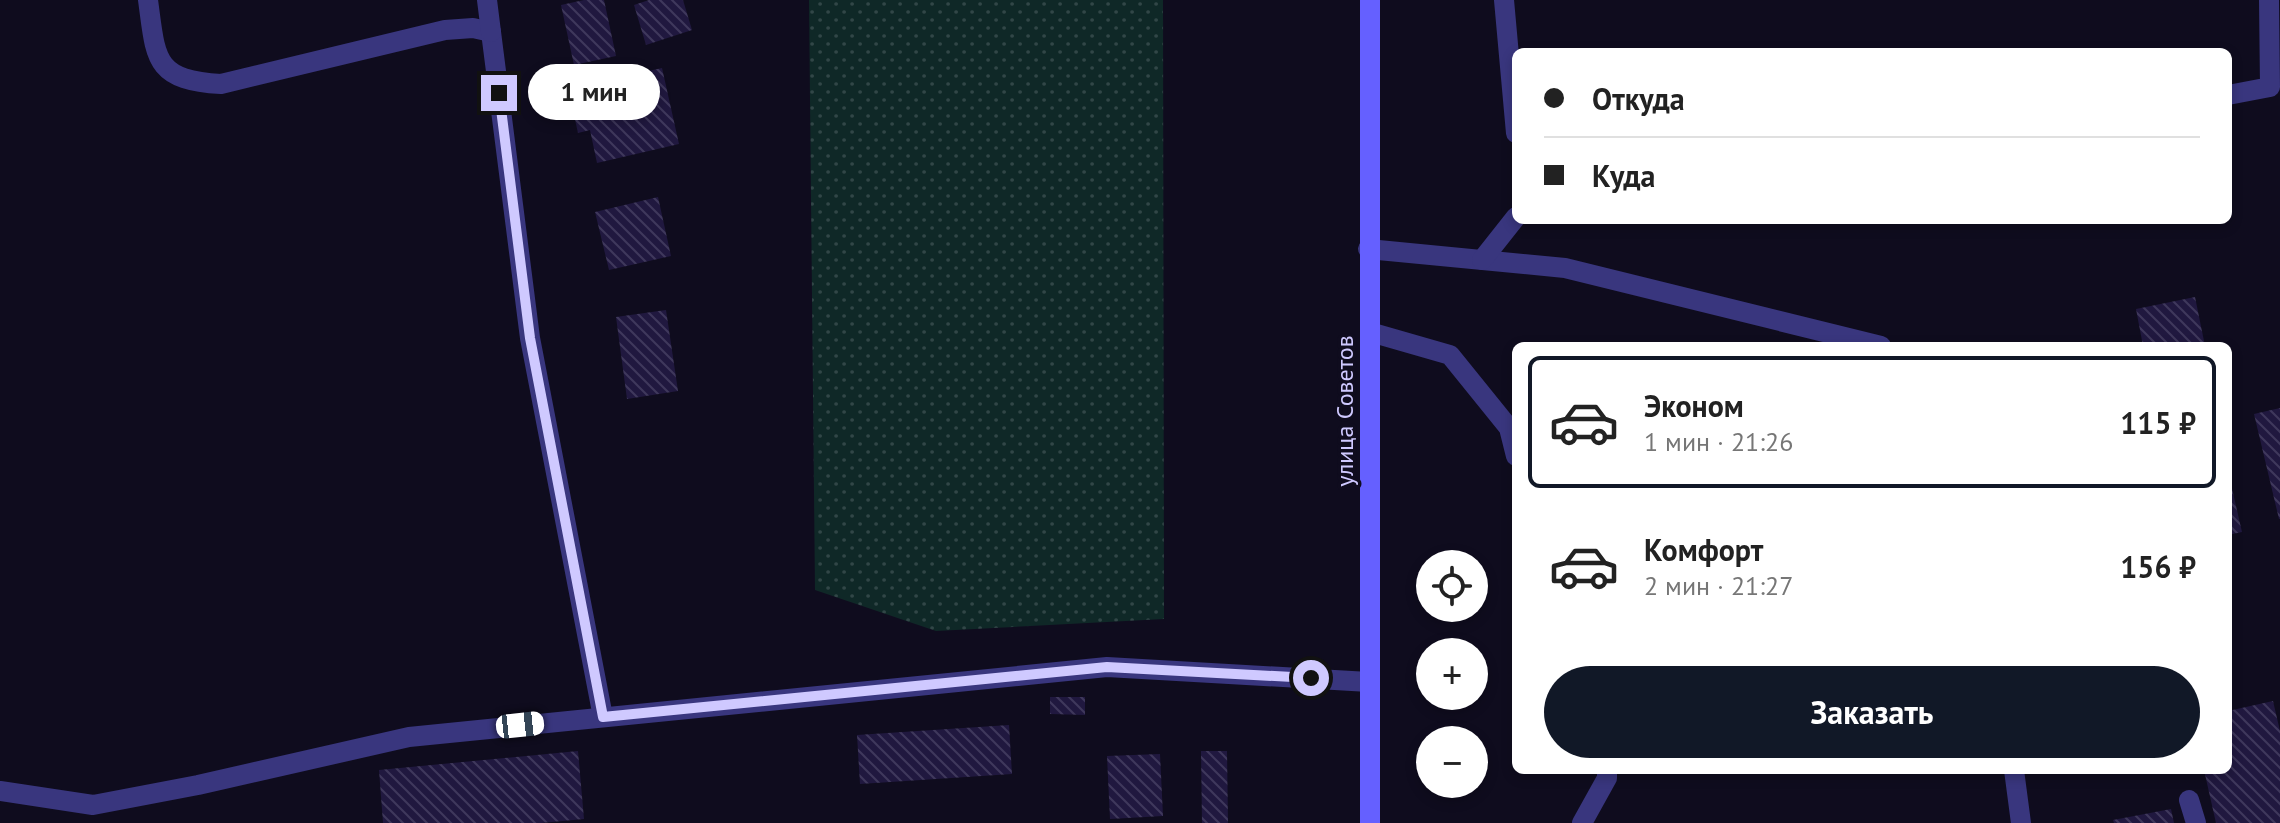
<!DOCTYPE html>
<html lang="ru">
<meta charset="utf-8">
<style>
:root{--surface:#fff;--page:#f6f6f6;--text:#222;--muted:#767676;--line:#e0e0e0;--accent:#111827}
body{margin:0;font-family:"PT Sans",sans-serif;background:var(--page);color:var(--text);height:100vh;display:flex;flex-direction:column;font-size:30px;white-space:nowrap}
*{box-sizing:border-box;margin:0}
p{font-size:26px;color:var(--muted)}
.icon{flex:none;width:44px;height:44px;fill:none;stroke:currentColor;stroke-width:2;stroke-linecap:round;stroke-linejoin:round}
.map{position:relative;flex:1;overflow:hidden}
.side{position:absolute;left:1512px;top:342px;width:720px;height:432px;display:flex;flex-direction:column;background:var(--surface);border-radius:12px;box-shadow:0 4px 12px #0003}
.side>*{flex:none}
.guide{position:absolute;left:1512px;top:48px;width:720px;height:176px;border-radius:12px;box-shadow:0 4px 12px #0003;display:grid;align-content:center;height:176px;padding:0 32px;background:var(--surface)}
.buttons{position:absolute;left:1416px;top:550px;display:grid;gap:16px}
.buttons a{display:grid;place-items:center;width:72px;height:72px;border-radius:50%;background:var(--surface);box-shadow:0 4px 12px #0003;font-size:40px}
.end{position:absolute;width:36px;height:36px;margin:-18px;border:10px solid #cfc9ff;background:#111;box-shadow:0 0 0 4px #111}
.from{border-radius:50%}
.bubble{position:absolute;height:56px;border-radius:28px;background:var(--surface);box-shadow:0 4px 12px #0003;font-size:26px;font-weight:800;line-height:56px;text-align:center}
.car{position:absolute;width:24px;height:48px;margin:-24px -12px;border-radius:10px;box-shadow:0 0 6px 2px #0007;background:linear-gradient(#fff 24%,#345 0 40%,#fff 0 76%,#345 0 86%,#fff 0)}
.guide b{display:flex;align-items:center;gap:28px;height:76px;font-size:30px}
.guide b+b{border-top:2px solid var(--line)}
.guide i{width:20px;height:20px;background:var(--text)}
ul{padding:14px 0 0;list-style:none}
li{display:flex;align-items:center;gap:24px;height:132px;margin:0 16px 12px;padding:0 16px;border:4px solid transparent;border-radius:12px}
li div{flex:1}
li b{display:block;font-size:30px}
li em{font-style:normal;font-weight:800}
li.selected{border-color:var(--accent)}
li>.icon{width:72px;height:72px;stroke-width:1.5}
.button{display:flex;gap:16px;margin-top:auto;padding:16px 32px}
.button a{flex:1;height:92px;border-radius:48px;background:var(--accent);color:#fff;font-size:32px;font-weight:800;line-height:92px;text-align:center}
.map>svg:first-child{display:block}
</style>
<div class="map">
<svg width="2280" height="823" viewBox="0 0 2280 823">
<defs>
<pattern id="grass-dots" width="8" height="8" patternUnits="userSpaceOnUse" patternTransform="scale(2)"><rect width="8" height="8" fill="#0f2827"/><path d="M2 2h.1M6 6h.1" fill="none" stroke="#314647" stroke-width="1.8" stroke-linecap="round"/></pattern>
<pattern id="building-back-hatch" width="6" height="6" patternUnits="userSpaceOnUse" patternTransform="scale(2)"><rect width="6" height="6" fill="#20183f"/><path d="M-1 5l2 2M0 0l6 6M5-1l2 2" fill="none" stroke="#3f385c"/></pattern>
</defs>
<rect width="100%" height="100%" fill="#0f0c1e"/>
<path fill="url(#grass-dots)" d="M809 0H1163L1164 619 936 631 815 590Z"/>
<g fill="url(#building-back-hatch)">
<path d="M584 0H604L616 56 574 65 561 5Z"/>
<path d="M649 0H683L692 30 646 45 634 5Z"/>
<path d="M662 68 679 144 597 163 590 130 578 133 570 97 581 94 580 86Z"/>
<path d="M658 197 671 256 609 270 595 212Z"/>
<path d="M2195 297 2205 346H2143L2136 309Z"/>
<path d="M666 310 678 391 627 399 616 317Z"/>
<path d="M2280 408V519H2279L2254 414Z"/>
<path d="M2228 471 2242 532 2228 535Z"/>
<path d="M1050 697H1085V715L1050 714Z"/>
<path d="M2273 701 2280 731V823H2216L2204 770H2228V711Z"/>
<path d="M1009 725 1012 774 860 784 857 735Z"/>
<path d="M578 751 584 819 541 823H383L379 770Z"/>
<path d="M1201 751H1227L1228 823H1202Z"/>
<path d="M1160 754 1163 816 1110 819 1107 756Z"/>
<path d="M2171 809 2174 823H2114L2113 820Z"/>
</g>
<g fill="none" stroke-linecap="round" stroke-linejoin="round">
<g stroke="#39367e" stroke-width="20">
<path d="M1504 0 1516 133"/>
<path d="M2228 95 2270 87 2269 0"/>
<path d="M1368 249 1565 268 1881 346"/>
<path d="M1482 260 1516 217"/>
<path d="M1370 332 1450 355 1509 428 1516 456"/>
<path d="M2014 770 2021 823"/>
<path d="M2189 800 2196 823"/>
<path d="M1582 823 1607 778V770"/>
</g>
<g stroke="#39367e" stroke-width="20">
<path d="M148 0C156 58 153 80 221 84L445 30 473 28 491 32 530 338 603 717"/>
<path d="M487 0 491 32"/>
<path d="M0 791 93 805 198 785 409 737 1107 667 1369 682"/>
</g>
<path stroke="#6560ff" stroke-width="20" d="M1370 823V0"/>
</g>
<g fill="none" stroke-linecap="round" stroke-linejoin="round">
<path stroke="#cfc9ff" stroke-width="10" d="M499 93 530 338 603 717 1107 667 1311 678"/>
</g>
<g text-anchor="middle" dominant-baseline="central" stroke-width="7" stroke-linejoin="round" paint-order="stroke">
<g font-size="24" fill="#cfc9ff" stroke="#0f0c1e">
<text transform="translate(1344 411) rotate(-90)">улица Советов</text>
</g>
</g>
</svg>
<div class="buttons">
<a><svg class="icon" aria-label="locate" viewBox="0 0 24 24"><circle cx="12" cy="12" r="6"/><path d="M12 2v4M12 18v4M2 12h4M18 12h4"/></svg></a>
<a>+</a>
<a>−</a>
</div>
<i class="end from" style="left:1311px;top:678px"></i>
<i class="end" style="left:499px;top:93px"></i>
<div class="bubble" style="left:528px;top:64px;width:132px">1 мин</div>
<i class="car" style="left:520px;top:725px;rotate:84deg"></i>
<div class="guide">
<b><i class="from"></i>Откуда</b>
<b><i></i>Куда</b>
</div>
<section class="side">
<ul>
<li class="selected"><svg class="icon" aria-label="car" viewBox="0 0 24 24"><path d="M5 17H2v-5l4-1 3-4h7l3 4 3 1v5h-3M9 17h6M6 11h13"/><circle cx="7" cy="17" r="2"/><circle cx="17" cy="17" r="2"/></svg><div><b>Эконом</b><p>1 мин · 21:26</p></div><em>115 ₽</em></li>
<li><svg class="icon" aria-label="car" viewBox="0 0 24 24"><path d="M5 17H2v-5l4-1 3-4h7l3 4 3 1v5h-3M9 17h6M6 11h13"/><circle cx="7" cy="17" r="2"/><circle cx="17" cy="17" r="2"/></svg><div><b>Комфорт</b><p>2 мин · 21:27</p></div><em>156 ₽</em></li>
</ul>
<div class="button"><a>Заказать</a></div>
</section>
</div>
